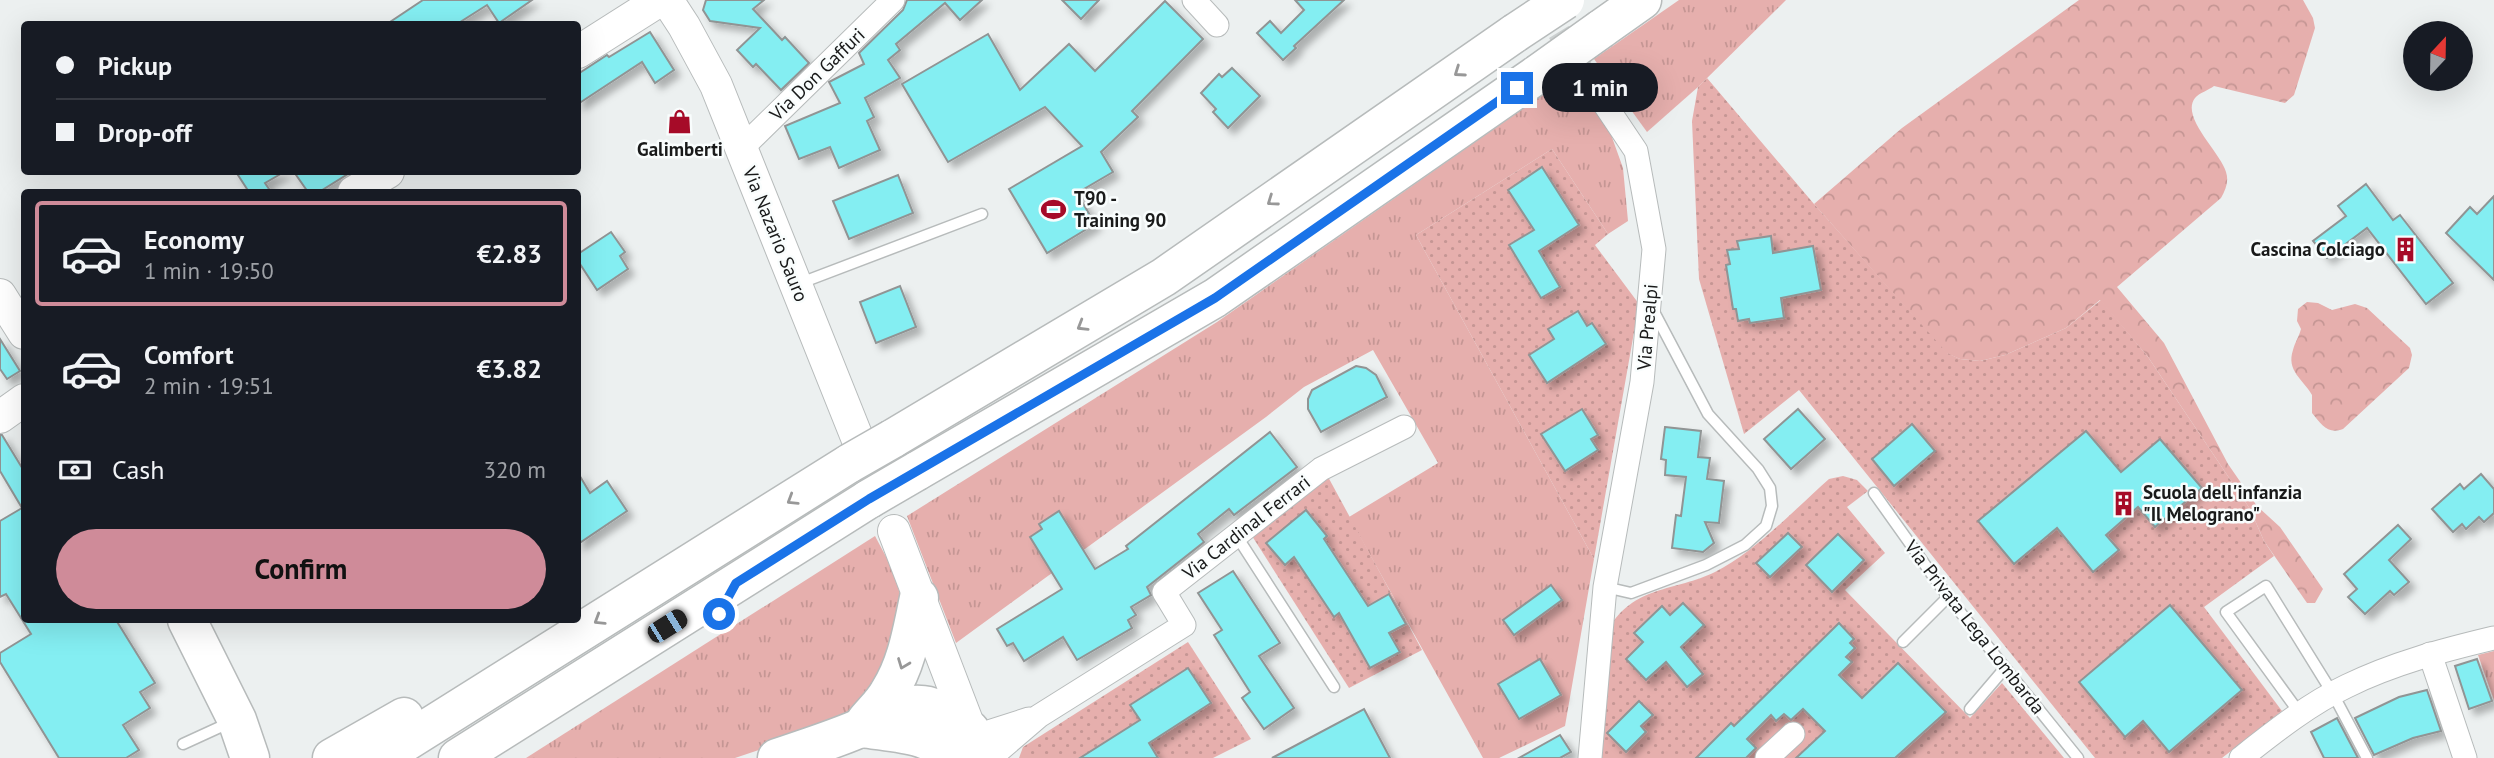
<!DOCTYPE html>
<meta charset="utf-8">
<style>
:root{--surface:#171b24;--page:#242831;--text:#f1f3f6;--muted:#9ea1a6;--line:#363941;--accent:#cf8b99}
body{margin:0;font-family:"PT Sans",sans-serif;background:var(--page);color:var(--text);height:100vh;display:flex;flex-direction:column;font-size:26px;white-space:nowrap}
*{box-sizing:border-box;margin:0}
p{font-size:23px;color:var(--muted)}
.icon{flex:none;width:38px;height:38px;fill:none;stroke:currentColor;stroke-width:2;stroke-linecap:round;stroke-linejoin:round}
.map{position:relative;flex:1;overflow:hidden}
.sheet{position:absolute;left:21px;top:189px;width:560px;height:434px;display:flex;flex-direction:column;background:var(--surface);border-radius:7px;box-shadow:0 7px 28px #0002}
.sheet>*{flex:none}
.guide{position:absolute;left:21px;top:21px;width:560px;height:154px;border-radius:7px;box-shadow:0 7px 28px #0002;display:grid;align-content:center;height:154px;padding:0 35px;background:var(--surface)}
.needle{width:46px;rotate:22deg}
.fabs{position:absolute;left:2403px;top:21px;display:grid;gap:14px}
.fabs a{display:grid;place-items:center;width:70px;height:70px;border-radius:50%;background:var(--surface);box-shadow:0 7px 28px #0002;font-size:35px}
.end{position:absolute;width:32px;height:32px;margin:-16px;border:9px solid #1a73e8;background:#fff;box-shadow:0 0 0 4px #fff}
.from{border-radius:50%}
.bubble{position:absolute;height:49px;border-radius:24px;background:var(--surface);box-shadow:0 7px 28px #0002;font-size:23px;font-weight:800;line-height:49px;text-align:center}
.car{position:absolute;width:21px;height:42px;margin:-21px -10px;border-radius:9px;box-shadow:0 0 5px 2px #0007;background:linear-gradient(#222 24%,#8ab4d8 0 40%,#222 0 76%,#8ab4d8 0 86%,#222 0)}
.guide b{display:flex;align-items:center;gap:24px;height:66px;font-size:26px}
.guide b+b{border-top:2px solid var(--line)}
.guide i{width:18px;height:18px;background:var(--text)}
ul{padding:12px 0 0;list-style:none}
li{display:flex;align-items:center;gap:21px;height:105px;margin:0 14px 10px;padding:0 21px;border:4px solid transparent;border-radius:7px}
li div{flex:1}
li b{display:block;font-size:26px}
li em{font-style:normal;font-weight:800}
li.active{border-color:var(--accent)}
li>.icon{width:63px;height:63px;stroke-width:1.5}
.pay{display:flex;align-items:center;gap:18px;height:77px;padding:0 35px;font-size:26px}
.pay p{margin-inline-start:auto}
.action{display:flex;gap:14px;margin-top:auto;padding:14px 35px}
.action a{flex:1;height:80px;border-radius:42px;background:var(--accent);color:#111;font-size:28px;font-weight:800;line-height:80px;text-align:center}
.map>svg:first-child{display:block}
</style>
<div class="map">
<svg width="2494" height="758" viewBox="0 0 2494 758">
<defs>
<pattern id="grass-tufts" width="24" height="20" patternUnits="userSpaceOnUse" patternTransform="scale(1.75)"><rect width="24" height="20" fill="#e6afad"/><path d="M3 7l-1-3M5 7V3M7 7l1-3M15 17l-1-3M17 17v-4M19 17l1-3" fill="none" stroke="#c59694"/></pattern>
<pattern id="forest-crowns" width="20" height="18" patternUnits="userSpaceOnUse" patternTransform="scale(1.75)"><rect width="20" height="18" fill="#e6afad"/><path d="M2 6a3 3 0 1 1 6 0M12 15a3 3 0 1 1 6 0" fill="none" stroke="#c59694"/></pattern>
<pattern id="garden-dots" width="8" height="8" patternUnits="userSpaceOnUse" patternTransform="scale(1.75)"><rect width="8" height="8" fill="#e6afad"/><path d="M2 2h.1M6 6h.1" fill="none" stroke="#c59694" stroke-width="1.8" stroke-linecap="round"/></pattern>
<filter id="shadow"><feDropShadow dx="6" dy="6" stdDeviation="3.5" flood-color="#0004"/></filter>
</defs>
<rect width="100%" height="100%" fill="#ecf0f0"/>
<g fill="url(#grass-tufts)">
<path d="M1679 0H1786L1698 87 1647 132 1594 59Z"/>
<path d="M1574 73 1609 129 1623 168 1628 221 1608 234 1552 149 1416 235 1594 559 1565 726 1499 758H1483L1349 517 1438 463 1373 350 1304 387 1266 417 956 643 907 516 1217 322Z"/>
<path d="M875 536 892 568 902 600 891 671 840 723 735 758H526Z"/>
<path d="M2494 651V700L2478 655Z"/>
</g>
<g fill="url(#forest-crowns)">
<path d="M2079 0H2303L2313 18 2315 28 2294 95 2285 103 2214 86C2209 90 2199 93 2195 98 2180 117 2221 153 2226 172 2229 181 2226 189 2221 198L2117 287 2164 343 2228 464 2257 506 2280 527 2323 589 2315 603H2307L2264 541 2250 509 2148 357 2100 300 2066 328 2005 355 1980 361 1960 359 1946 353 1814 204 1902 128Z"/>
<path d="M2307 302 2318 303 2332 310 2355 304 2367 308 2410 348 2412 355 2409 368 2343 429C2328 435 2321 424 2312 413V395C2303 379 2286 371 2293 350 2295 342 2299 337 2301 329L2297 321 2298 309Z"/>
</g>
<g fill="url(#garden-dots)">
<path d="M1707 78 1814 204 1947 353 1960 359 1980 361 2005 355 2066 328 2101 300 2148 357 2250 509 2264 541 2274 556 2204 607 2282 711 2222 758H2095L1799 390 1744 434 1699 279 1692 121 1698 87Z"/>
<path d="M1552 149 1608 234 1595 245 1639 304 1594 559 1416 235Z"/>
<path d="M1327 475 1422 650 1349 688 1252 536Z"/>
<path d="M1843 476 1857 480 1868 491 1847 507 1885 553 1845 590 1970 718 2002 683 2064 758H1599L1609 629C1632 586 1676 591 1715 572 1755 552 1795 509 1829 479Z"/>
<path d="M1188 642 1251 739 1213 758H1019L1023 747Z"/>
</g>
<g fill="#84eef2" stroke="#909494" stroke-width="2" filter="url(#shadow)">
<path d="M423 0H532L499 23 487 5 457 24H387Z"/>
<path d="M706 0H764L753 9 782 40 785 37 809 63 781 90 756 64 753 67 737 50 760 28 710 21 703 10Z"/>
<path d="M907 0H982L960 20 945 3 896 44 900 50 888 60 900 78 865 98 874 117 867 121 880 150 839 168 830 147 799 159 785 126 840 103 829 82 864 64 859 53 903 10Z"/>
<path d="M1062 0H1099L1081 19Z"/>
<path d="M1295 0H1344L1294 46 1296 48 1283 60 1257 33 1270 21 1281 33 1304 10Z"/>
<path d="M1165 1 1203 39 1132 111 1138 117 1101 152 1113 172 1077 193 1095 224 1047 253 1009 189 1082 146 1045 107 948 162 902 84 988 34 1020 90 1069 44 1095 71Z"/>
<path d="M650 32 674 70 655 83 642 62 578 104V74L607 55 609 57Z"/>
<path d="M1232 68 1260 96 1228 128 1213 112 1216 109 1201 93 1219 74 1222 77Z"/>
<path d="M1542 167 1579 225 1539 251 1560 287 1541 298 1509 245 1534 230 1508 190Z"/>
<path d="M236 172H284L265 183 271 192H249Z"/>
<path d="M294 172H351L319 192H308Z"/>
<path d="M898 175 913 213 849 239 833 201Z"/>
<path d="M2366 184 2393 220 2400 215 2453 283 2426 304 2367 228 2327 258 2313 241 2346 216 2338 206Z"/>
<path d="M2494 196V280L2446 233 2470 207 2477 214Z"/>
<path d="M611 232 625 252 620 256 628 269 597 290 578 261V254Z"/>
<path d="M1771 236 1773 253 1813 246 1821 290 1781 298 1784 318 1750 323 1749 319 1738 321 1736 309H1733L1726 265 1730 264 1727 250 1739 249 1737 241Z"/>
<path d="M900 286 916 327 876 343 860 302Z"/>
<path d="M1578 311 1587 326 1592 323 1606 344 1547 383 1529 355 1554 339 1548 329Z"/>
<path d="M0 339 20 371 7 379 0 369Z"/>
<path d="M1356 366 1366 368 1376 375 1387 397 1321 432 1308 409V399L1312 390Z"/>
<path d="M1582 409 1598 435 1591 439 1598 450 1565 471 1541 434Z"/>
<path d="M1798 409 1825 439 1791 469 1764 439Z"/>
<path d="M1912 424 1935 451 1894 486 1872 459Z"/>
<path d="M1665 427 1701 431 1698 457 1710 458 1707 479 1724 481 1719 523 1705 522 1714 543 1703 552 1672 548 1676 515 1681 516 1686 477 1665 475 1666 460 1661 459Z"/>
<path d="M2086 431 2121 472 2160 439 2202 488 2155 527 2138 507 2106 535 2119 550 2093 572 2057 528 2014 564 1978 521Z"/>
<path d="M1270 432 1297 467 1234 515 1229 509 1198 534 1204 542 1147 587 1151 595 1131 607 1136 615 1128 620 1132 628 1077 660 1063 637 1024 661 1013 643 1007 646 997 629 1062 589 1030 537 1042 529 1039 524 1059 511 1095 569 1128 549 1126 546Z"/>
<path d="M0 435H2L24 471V620H116L155 683 140 692 150 708 123 725 139 750 126 758H59L0 662V653L31 634 6 594 0 597V521L22 508 0 471Z"/>
<path d="M578 473 590 493 607 481 627 511 578 544Z"/>
<path d="M2481 474 2494 489V513L2484 522 2479 517 2466 529 2462 524 2453 532 2432 509 2460 484 2464 489Z"/>
<path d="M1306 510 1327 536 1324 539 1368 606 1389 594 1406 624 1389 633 1400 652 1370 668 1339 613 1334 617 1294 557 1285 565 1266 543Z"/>
<path d="M2398 525 2411 539 2389 560 2409 582 2394 595 2390 591 2365 614 2348 597 2357 589 2344 574Z"/>
<path d="M1788 533 1802 547 1770 577 1756 563Z"/>
<path d="M1838 534 1864 560 1832 592 1806 565Z"/>
<path d="M1233 571 1280 643 1259 656 1294 708 1264 729 1242 698 1250 692 1214 635 1222 630 1198 593Z"/>
<path d="M1551 585 1562 600 1514 635 1503 620Z"/>
<path d="M1683 603 1704 625 1681 647 1703 674 1687 687 1666 662 1646 680 1626 659 1643 642 1634 633 1662 606 1670 615Z"/>
<path d="M2170 605 2242 690 2169 752 2143 721 2125 737 2079 682Z"/>
<path d="M1839 623 1854 639 1850 643 1855 648 1846 657 1852 662 1839 675 1862 698 1898 663 1946 712 1895 758H1796L1825 731 1803 709 1791 720 1784 714 1776 721 1771 715 1747 739 1756 748 1746 758H1696L1731 723 1734 726Z"/>
<path d="M1540 659 1561 695 1519 719 1498 684Z"/>
<path d="M2477 659 2492 701 2469 709 2455 666Z"/>
<path d="M1188 668 1211 703 1149 743 1158 758H1080L1140 720 1130 705Z"/>
<path d="M2427 690 2441 731 2413 738 2374 755 2355 718 2399 697Z"/>
<path d="M1639 701 1653 715 1641 726 1646 732 1626 752 1607 733Z"/>
<path d="M1364 709 1390 758H1272Z"/>
<path d="M2337 718 2358 758H2324L2311 732Z"/>
<path d="M1560 735 1571 752 1560 758H1519Z"/>
</g>
<g fill="none" stroke-linecap="round" stroke-linejoin="round">
<path stroke="#ccd0d0" stroke-width="23" stroke-dasharray="23 11" stroke-linecap="butt" d="M1541 3 1589 81"/>
<defs>
<g id="lane">
<path d="M798 284 982 214"/>
<path d="M1874 493 1948 597 2078 758"/>
<path d="M1236 535 1334 687"/>
<path d="M1605 587 1631 593 1706 565 1745 545 1766 526 1772 506 1770 488 1758 469 1708 414 1652 308"/>
<path d="M1903 642 1948 597"/>
<path d="M1970 709 2005 668"/>
<path d="M2301 715 2226 612 2266 586 2333 694 2367 758"/>
<path d="M183 744 231 722"/>
</g>
<g id="street">
<path d="M1194 0 1217 25"/>
<path d="M1589 81 1636 151 1654 249 1642 382 1605 587 1590 758"/>
<path d="M742 148 893 0"/>
<path d="M2430 654 2465 758"/>
<path d="M973 737 1029 719"/>
<path d="M990 758 1039 716 1184 625 1164 592 1321 469 1404 427"/>
<path d="M1767 758 1793 734"/>
<path d="M2241 758C2274 732 2309 704 2347 686 2394 663 2444 650 2494 638"/>
</g>
<g id="secondary">
<path d="M667 0 684 26 716 85 860 445"/>
<path d="M578 52 660 0"/>
<path d="M354 192 388 172"/>
<path d="M0 295 24 333"/>
<path d="M0 417 24 400"/>
<path d="M894 531 981 758"/>
</g>
<g id="highway">
<path d="M1601 29 1642 0"/>
<path d="M892 439 1164 277 1515 33"/>
<path d="M917 471 1215 298 1538 74"/>
<path d="M187 620 237 720 250 758"/>
<path d="M865 722C873 712 883 703 889 692 907 664 912 631 919 598"/>
<path d="M860 728C901 733 924 733 959 758"/>
<path d="M332 758 404 717"/>
<path d="M380 758 850 463"/>
<path d="M458 758 869 499"/>
<path d="M777 758C804 749 832 740 858 729 879 719 899 702 923 705 941 707 956 721 970 730"/>
</g>
</defs>
<use href="#lane" stroke="#b7bbbb" stroke-width="13"/>
<use href="#street" stroke="#b7bbbb" stroke-width="25"/>
<use href="#secondary" stroke="#b7bbbb" stroke-width="34"/>
<use href="#highway" stroke="#b7bbbb" stroke-width="41"/>
<use href="#lane" stroke="#fff" stroke-width="10"/>
<use href="#street" stroke="#fff" stroke-width="23"/>
<use href="#secondary" stroke="#fff" stroke-width="32"/>
<use href="#highway" stroke="#fff" stroke-width="38"/>
<defs>
<g id="highway-bridge">
<path d="M1515 33 1565 0"/>
<path d="M1538 74 1601 29"/>
<path d="M850 463 892 439"/>
<path d="M869 499 917 471"/>
</g>
</defs>
<use href="#highway-bridge" stroke="#b7bbbb" stroke-width="41" stroke-linecap="butt"/>
<use href="#highway-bridge" stroke="#fff" stroke-width="38"/>
</g>
<defs><path id="oneway-chevron" d="M-2-3.5L2.5 0L-2 3.5" fill="none" stroke-width="1.6" stroke-linecap="round" stroke-linejoin="round" transform="scale(1.75)"/></defs>
<g stroke="#989898">
<use href="#oneway-chevron" transform="translate(1459 72) rotate(145)"/>
<use href="#oneway-chevron" transform="translate(1272 201) rotate(145)"/>
<use href="#oneway-chevron" transform="translate(1082 326) rotate(149)"/>
<use href="#oneway-chevron" transform="translate(792 500) rotate(148)"/>
<use href="#oneway-chevron" transform="translate(599 620) rotate(148)"/>
<use href="#oneway-chevron" transform="translate(903 664) rotate(111)"/>
</g>
<g fill="none" stroke-linecap="round" stroke-linejoin="round">
<path stroke="#1a73e8" stroke-width="9" d="M719 614 736 583 869 499 1215 298 1517 88"/>
</g>
<defs>
<symbol id="shop-bare" viewBox="-9 -9 18 18"><path d="M-5-2.5h2.3a2.7 3.5 0 0 1 5.4 0H5L5.5 6h-11ZM-1.5-2.5h3a1.5 2.3 0 0 0-3 0Z" fill="#a60b28" stroke="#f9fdfd" stroke-width="2.5" paint-order="stroke"/></symbol>
<symbol id="stadium-bare" viewBox="-9 -9 18 18"><path d="M0-5a6.5 5 0 1 0 0 10a6.5 5 0 1 0 0-10ZM-3.5-1.8h7v3.6h-7Z" fill="#a60b28" stroke="#f9fdfd" stroke-width="2.5" paint-order="stroke"/></symbol>
<symbol id="building-bare" viewBox="-9 -9 18 18"><path d="M-4-6H4V6H1V3H-1V6H-4ZM-2.5-4.3h1.7v1.8h-1.7ZM.8-4.3h1.7v1.8H.8ZM-2.5-1h1.7V.8h-1.7ZM.8-1h1.7V.8H.8Z" fill="#a60b28" stroke="#f9fdfd" stroke-width="2.5" paint-order="stroke"/></symbol>
</defs>
<g fill-rule="evenodd">
<use href="#shop-bare" x="662" y="104" width="35" height="35"/>
<use href="#stadium-bare" x="1036" y="192" width="35" height="35"/>
<use href="#building-bare" x="2388" y="232" width="35" height="35"/>
<use href="#building-bare" x="2106" y="486" width="35" height="35"/>
</g>
<g text-anchor="middle" dominant-baseline="central" stroke-width="5" stroke-linejoin="round" paint-order="stroke">
<g font-size="19" fill="#191a1a" stroke="#f9fdfd">
<text transform="translate(817 74) rotate(-44)">Via Don Gaffuri</text>
<text transform="translate(776 234) rotate(68)">Via Nazario Sauro</text>
<text transform="translate(1647 327) rotate(-85)">Via Prealpi</text>
<text transform="translate(1246 527) rotate(-38)">Via Cardinal Ferrari</text>
<text transform="translate(1975 627) rotate(52)">Via Privata Lega Lombarda</text>
</g>
<g font-size="19" font-weight="bold" fill="#191a1a" stroke="#f9fdfd" text-anchor="start">
<text x="680" y="149" text-anchor="middle">Galimberti</text>
<text x="1074" y="198">T90 -<tspan x="1074" dy="22">Training 90</tspan></text>
<text x="2385" y="249" text-anchor="end">Cascina Colciago</text>
<text x="2143" y="492">Scuola dell'infanzia<tspan x="2143" dy="22">"Il Melograno"</tspan></text>
</g>
</g>
</svg>
<div class="fabs">
<a><svg class="needle" viewBox="-14 -14 28 28"><path d="M0-13l5 13h-10z" fill="#e53935"/><path d="M0 13l5-13h-10z" fill="#9ea1a6"/></svg></a>
</div>
<i class="end from" style="left:719px;top:614px"></i>
<i class="end" style="left:1517px;top:88px"></i>
<div class="bubble" style="left:1542px;top:63px;width:116px">1 min</div>
<i class="car" style="left:667px;top:626px;rotate:58deg"></i>
<div class="guide">
<b><i class="from"></i>Pickup</b>
<b><i></i>Drop-off</b>
</div>
<section class="sheet">
<ul>
<li class="active"><svg class="icon" aria-label="car" viewBox="0 0 24 24"><path d="M5 17H2v-5l4-1 3-4h7l3 4 3 1v5h-3M9 17h6M6 11h13"/><circle cx="7" cy="17" r="2"/><circle cx="17" cy="17" r="2"/></svg><div><b>Economy</b><p>1 min · 19:50</p></div><em>€2.83</em></li>
<li><svg class="icon" aria-label="car" viewBox="0 0 24 24"><path d="M5 17H2v-5l4-1 3-4h7l3 4 3 1v5h-3M9 17h6M6 11h13"/><circle cx="7" cy="17" r="2"/><circle cx="17" cy="17" r="2"/></svg><div><b>Comfort</b><p>2 min · 19:51</p></div><em>€3.82</em></li>
</ul>
<div class="pay"><svg class="icon" aria-label="cash" viewBox="0 0 24 24"><path d="M3 7h18v10H3z"/><circle cx="12" cy="12" r="2"/></svg>Cash<p>320 m</p></div>
<div class="action"><a>Confirm</a></div>
</section>
</div>
